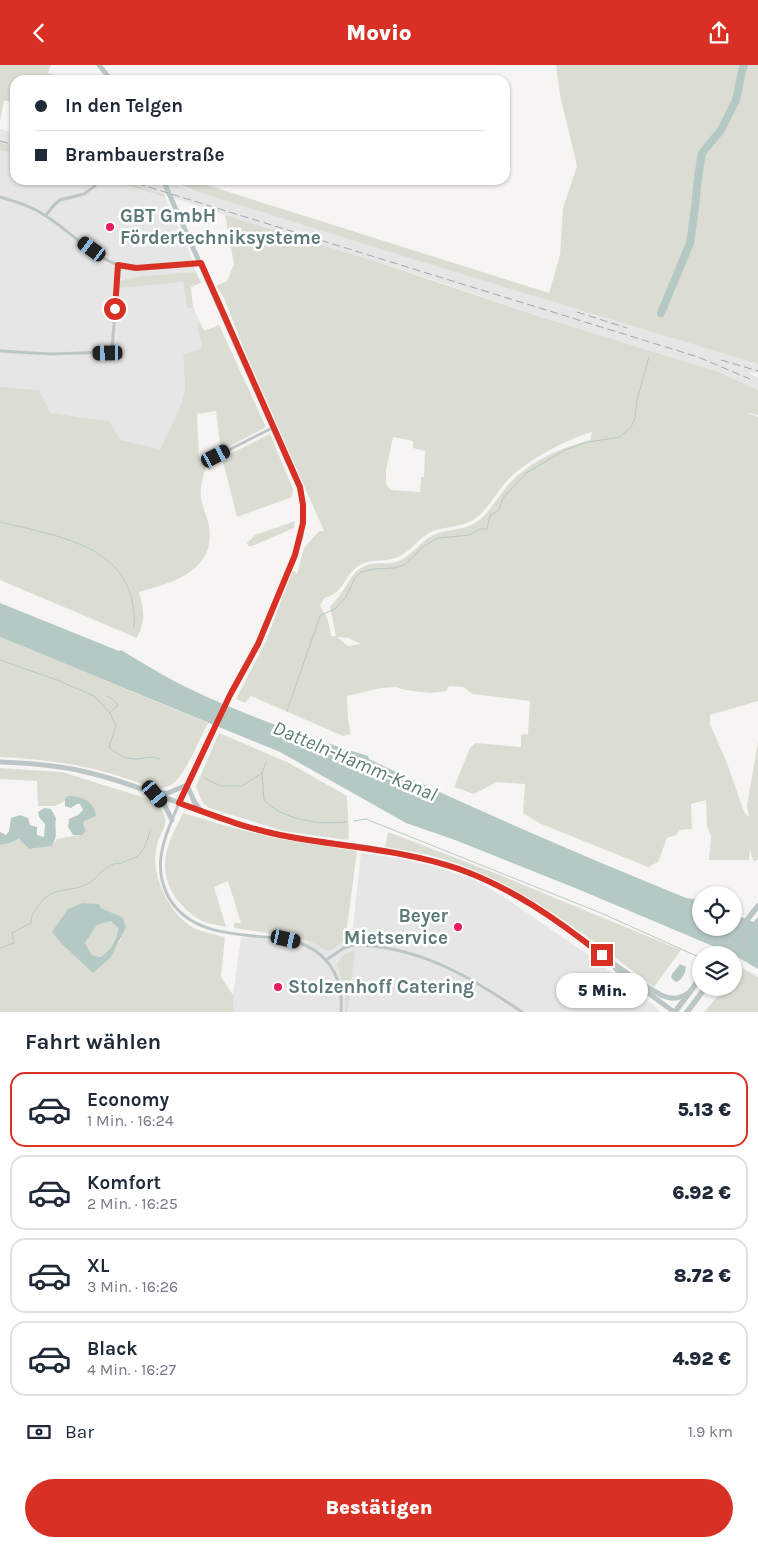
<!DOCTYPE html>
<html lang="de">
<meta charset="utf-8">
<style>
:root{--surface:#fff;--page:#f6f6f7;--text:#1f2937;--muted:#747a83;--line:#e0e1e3;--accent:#d93025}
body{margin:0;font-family:Karla,sans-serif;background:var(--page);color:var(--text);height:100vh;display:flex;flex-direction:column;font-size:19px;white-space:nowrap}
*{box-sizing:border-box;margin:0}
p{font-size:16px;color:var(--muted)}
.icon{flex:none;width:28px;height:28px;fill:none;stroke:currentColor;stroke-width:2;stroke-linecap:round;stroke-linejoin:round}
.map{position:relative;height:947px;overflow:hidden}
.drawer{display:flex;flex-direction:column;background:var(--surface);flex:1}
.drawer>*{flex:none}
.hud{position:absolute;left:10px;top:10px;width:500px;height:110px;border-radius:15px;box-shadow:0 1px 4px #0004;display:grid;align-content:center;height:110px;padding:0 25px;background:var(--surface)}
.controls{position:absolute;left:692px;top:821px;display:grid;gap:10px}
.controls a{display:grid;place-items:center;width:50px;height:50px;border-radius:50%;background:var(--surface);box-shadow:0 1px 4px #0004;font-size:25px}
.end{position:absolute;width:22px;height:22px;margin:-11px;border:6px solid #d93025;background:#fff;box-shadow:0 0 0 2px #fff}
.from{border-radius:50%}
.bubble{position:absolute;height:35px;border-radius:18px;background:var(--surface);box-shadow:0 1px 4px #0004;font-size:16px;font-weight:800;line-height:35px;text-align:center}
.car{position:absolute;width:15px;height:30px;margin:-15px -8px;border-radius:6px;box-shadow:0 0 4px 1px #0007;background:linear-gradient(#222 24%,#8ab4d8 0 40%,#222 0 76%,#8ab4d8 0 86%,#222 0)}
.hud b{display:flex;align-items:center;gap:18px;height:48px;font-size:19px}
.hud b+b{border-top:1px solid var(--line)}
.hud i{width:12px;height:12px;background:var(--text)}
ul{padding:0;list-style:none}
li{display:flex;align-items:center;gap:15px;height:75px;margin:0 10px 8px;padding:0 15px;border:2px solid var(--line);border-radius:15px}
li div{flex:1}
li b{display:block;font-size:19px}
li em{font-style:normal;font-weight:800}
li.selected{border-color:var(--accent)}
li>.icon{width:45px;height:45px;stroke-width:1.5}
h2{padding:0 25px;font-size:22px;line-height:60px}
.pay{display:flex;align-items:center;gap:12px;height:55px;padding:0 25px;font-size:19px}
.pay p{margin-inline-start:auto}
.action{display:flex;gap:10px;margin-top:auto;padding:10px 25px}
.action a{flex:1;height:58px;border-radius:30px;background:var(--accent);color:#fff;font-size:20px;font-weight:800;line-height:58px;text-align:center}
header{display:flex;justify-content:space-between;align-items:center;height:65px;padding:0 25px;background:var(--accent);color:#fff;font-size:22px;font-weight:800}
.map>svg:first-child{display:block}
</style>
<header><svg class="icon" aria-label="back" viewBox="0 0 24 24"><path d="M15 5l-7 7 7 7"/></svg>Movio<svg class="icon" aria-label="share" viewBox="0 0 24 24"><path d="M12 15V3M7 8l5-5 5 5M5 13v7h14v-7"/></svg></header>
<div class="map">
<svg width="758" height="947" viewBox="0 0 758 947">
<rect width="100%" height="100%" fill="#f7f5f4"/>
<g fill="#e5e6e5">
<path d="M0 64 15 68V82L0 77Z"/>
<path d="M0 85 15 89V115H107L165 132 190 189 196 207 140 211 120 216 119 222 183 217 187 243 193 242 200 259 197 260 202 283 183 290 185 324 181 340 160 384 121 375 109 356 51 348 39 325 0 323Z"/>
<path d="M120 115H159L758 299V309L750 307 749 308 758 313V325L719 307 541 252 437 216 225 150Z"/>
<path d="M361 788 397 793 429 800 475 815 504 832 590 891 657 943 660 947H234L233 930 241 872 332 878 352 870Z"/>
</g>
<g fill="#dcddd2" fill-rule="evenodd">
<path d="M0 0H51L48 8 63 13 62 15H15V36H4L0 56Z"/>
<path d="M556 0H758V299L403 191 201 128 167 115H191L549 228 560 190 563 143 577 101 560 30Z"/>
<path d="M0 77 15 82V89L0 85Z"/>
<path d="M107 115H120L164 129 165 132Z"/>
<path d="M225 150 377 197 541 252 719 307 758 325V350L747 348 758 352V636L710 650V659L727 698 744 747 749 752 747 740 758 677V795L753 796 750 784 749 795H709L711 771 707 761 706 735 691 739 692 764 680 765 676 770 667 773 658 797 648 802 539 758 523 748 525 719 497 717 474 729 454 722 470 683 475 678 521 682V670L528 669 530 636 472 629 464 622 449 621 446 626 430 628 405 625 396 622 381 623 347 631 348 654 351 669 343 671 251 631 245 638 236 634 266 576 292 507 295 506 297 509 304 483 319 466H324L246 289 223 231 216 221 227 216 234 199ZM592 367 590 375C561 383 531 395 510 418 498 430 490 449 475 458 463 465 450 464 438 468 422 473 415 488 401 495 392 500 381 497 371 499 353 503 350 517 340 530 337 534 333 538 330 542L336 571H331C330 560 327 550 320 541L324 533C346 528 344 507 362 499 372 494 382 497 392 494 407 491 416 476 429 468 442 461 460 463 473 455 486 447 495 430 505 418 522 398 568 373 592 367ZM393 372 413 376V383L425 386 424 412H421L420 427 391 425 386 419V405ZM337 572 348 573 361 579 348 581Z"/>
<path d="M196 207 201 218 191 222 193 242 204 266 219 260 266 362 221 386 216 346 197 349 199 391 206 402C204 409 201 417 201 424 199 436 207 450 209 461 216 506 173 518 139 527 144 546 146 554 137 573L0 515V322L39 325 51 348 109 356 121 375 160 384 181 340 185 324 183 290 202 283 197 260 200 258 193 243H187L183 217 119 223V216L140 211Z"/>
<path d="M270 369 293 424 292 432 237 452 222 393Z"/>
<path d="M295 456 294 463 252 481H248L247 478 255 470Z"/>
<path d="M0 572 208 658C201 671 184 713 171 720 159 727 143 719 131 715 88 700 45 694 0 692Z"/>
<path d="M219 668 289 698 347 731C347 741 350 769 348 775L283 766 209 743 202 737 196 721Z"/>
<path d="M0 703 62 707 155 736C175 760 161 760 156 784 151 810 168 845 189 860 199 867 213 869 225 872L221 912 233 930 234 947H0V780L10 778 19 774 29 784 52 781 57 774 78 770 84 756 95 747 91 740 65 733V736L55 741H38L37 716 0 714ZM99 839 101 843 122 852 121 875 93 908 68 844Z"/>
<path d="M183 748 230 762 280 774 357 786 346 870H344L343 876 332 885 327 886 313 878 296 872 234 863V858H241L228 816 214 822 226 862C218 860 208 859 200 855 180 843 164 822 165 799 165 781 176 763 183 748Z"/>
<path d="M388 767 495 808 681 885 654 922C583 869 519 815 433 791 417 787 401 785 385 782Z"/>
<path d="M111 856 118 863C117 876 111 884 101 892L92 890 85 878 97 860Z"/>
<path d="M355 885 348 943 347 947H345V926L337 899 344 889Z"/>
<path d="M742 903 758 912V947H704L725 923 734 922V912Z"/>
</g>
<g fill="#b5c9c4" fill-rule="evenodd">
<path d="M0 538 119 586 121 585C143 598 165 612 188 623 246 651 307 672 368 691L369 694C473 744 579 789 686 833L701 835V862H734V849L758 859V904L734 890 580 825 455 775 406 758 280 687 0 572Z"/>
<path d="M68 731C82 731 94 736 96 751L84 756 83 759 86 766 82 770H73L68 762 69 754 78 750 83 745 80 739H77L71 743 65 741V733Z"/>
<path d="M44 743 51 744 56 753C54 766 59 769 52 781L29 784 19 774 10 778 0 780V767L6 770 9 766 11 753 20 750 28 753 30 760 37 762V770L44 772 45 759 39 752 38 747Z"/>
<path d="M82 838 99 839 101 843 122 852 126 862 111 892 93 908 62 879 52 867 68 844ZM111 856 118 863C117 876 111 884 101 892L92 890 85 878 97 860Z"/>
<path d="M680 899 686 902C686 908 681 916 676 917L671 913 672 909Z"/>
</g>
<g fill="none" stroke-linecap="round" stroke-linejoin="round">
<g stroke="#b5c9c4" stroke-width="1">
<path d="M0 457C61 472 139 481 134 563"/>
<path d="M0 595 57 615 94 631 110 648 116 661 109 682C117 689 125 694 136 694 145 694 151 690 160 694"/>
<path d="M107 631 111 633 118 640 110 648"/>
<path d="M287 646 320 551 336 543 346 532 355 513 361 507 374 504 394 503 404 500 424 481 438 473 470 470 479 464H487L490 451 499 445 503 433 526 408 565 385 588 377 620 372 631 362 635 353 637 335 649 292"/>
<path d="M266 697 262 708 264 735C283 755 319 760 346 757"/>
<path d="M204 713 221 721H242L262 708"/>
<path d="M354 756 366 754 601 848 701 893"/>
<path d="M0 883 14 878 12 868 31 858C31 849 34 848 38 841 53 819 70 829 89 818 99 812 108 795 121 799 127 794 131 795 136 792 145 786 147 775 150 766"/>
</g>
<path stroke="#b5c9c4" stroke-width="8" d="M661 248 690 178 695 143 698 112 702 88 721 65 736 35 742 6 744 0"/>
<g stroke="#bdc6c6" stroke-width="3">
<path d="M0 132C16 137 32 141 46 151 68 165 95 193 119 200 142 207 176 201 200 198"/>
<path d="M46 150 55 139 60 135 84 129 95 121"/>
<path d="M0 286 51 289 110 287 112 283 119 200"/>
<path d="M209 403 211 397 217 391 272 363"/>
<path d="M179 738C172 755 163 774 161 792 159 806 162 820 169 833 192 873 246 869 286 874 324 882 344 908 341 947"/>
<path d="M326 895 344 883 352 880C417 880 469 911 522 947"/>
</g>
<g stroke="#bac7c6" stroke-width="5">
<path d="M99 0 111 15"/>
<path d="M163 115 299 422 303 440V457L301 471 295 490 258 579 230 630 179 738"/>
<path d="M0 697C29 698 58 700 86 707 146 721 201 750 261 766 299 776 338 778 376 784 419 791 460 802 499 821 558 850 604 897 661 930 672 935 679 934 688 928"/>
<path d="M187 720 194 736 201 746"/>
<path d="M156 729 164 739 172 755"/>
<path d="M157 729 168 728 187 720"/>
<path d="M613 899 616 904 674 947"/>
</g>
<g stroke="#bac7c6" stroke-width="5.5">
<path d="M719 890 758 841"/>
<path d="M730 890 758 856"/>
<path d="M675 947 701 912"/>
<path d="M687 947 706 922"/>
</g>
<g stroke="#9cabaa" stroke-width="1" stroke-dasharray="8 4" stroke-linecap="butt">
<path d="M0 76 15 80"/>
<path d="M126 115 698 292 750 314"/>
<path d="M577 247 627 263"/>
<path d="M721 295 758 306"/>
</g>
</g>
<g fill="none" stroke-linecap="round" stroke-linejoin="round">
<path stroke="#d93025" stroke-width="6" d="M115 244 118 200 136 203 201 198 300 422 303 440V458L295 490 258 579 230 630 179 738C212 750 245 763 280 770 340 782 401 784 459 804 512 823 558 855 602 890"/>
</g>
<g fill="#f11a5d" stroke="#fff" stroke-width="2">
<circle cx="110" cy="162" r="5"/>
<circle cx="458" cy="862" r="5"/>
<circle cx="278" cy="922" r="5"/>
</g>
<g text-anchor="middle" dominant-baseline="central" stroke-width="5" stroke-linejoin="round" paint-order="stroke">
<g font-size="19" font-weight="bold" fill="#5c7b78" stroke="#fff" text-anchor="start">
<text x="120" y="151">GBT GmbH<tspan x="120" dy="22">Fördertechniksysteme</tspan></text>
<text x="448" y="851" text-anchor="end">Beyer<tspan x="448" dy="22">Mietservice</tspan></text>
<text x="288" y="922">Stolzenhoff Catering</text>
</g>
<g font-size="20" font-style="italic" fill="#5a7c73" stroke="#fff">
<text transform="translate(355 696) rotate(23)">Datteln-Hamm-Kanal</text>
</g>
</g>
</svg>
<div class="controls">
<a><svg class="icon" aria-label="locate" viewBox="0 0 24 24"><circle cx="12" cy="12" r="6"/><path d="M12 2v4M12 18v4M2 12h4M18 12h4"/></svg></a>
<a><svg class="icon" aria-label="layers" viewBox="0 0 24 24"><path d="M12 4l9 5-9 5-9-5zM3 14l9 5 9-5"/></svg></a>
</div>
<i class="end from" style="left:115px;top:244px"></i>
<i class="end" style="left:602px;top:890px"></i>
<div class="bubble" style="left:556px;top:908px;width:92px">5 Min.</div>
<i class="car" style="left:92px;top:184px;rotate:306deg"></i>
<i class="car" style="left:108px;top:288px;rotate:269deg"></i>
<i class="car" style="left:216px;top:391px;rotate:63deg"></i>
<i class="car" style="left:155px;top:729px;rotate:140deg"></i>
<i class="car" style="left:286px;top:874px;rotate:103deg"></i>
<div class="hud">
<b><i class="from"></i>In den Telgen</b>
<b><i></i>Brambauerstraße</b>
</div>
</div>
<section class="drawer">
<h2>Fahrt wählen</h2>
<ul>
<li class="selected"><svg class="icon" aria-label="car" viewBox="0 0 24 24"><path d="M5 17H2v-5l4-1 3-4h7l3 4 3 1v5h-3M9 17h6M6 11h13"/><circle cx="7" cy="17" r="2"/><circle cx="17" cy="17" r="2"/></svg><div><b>Economy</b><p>1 Min. · 16:24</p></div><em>5.13 €</em></li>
<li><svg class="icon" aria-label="car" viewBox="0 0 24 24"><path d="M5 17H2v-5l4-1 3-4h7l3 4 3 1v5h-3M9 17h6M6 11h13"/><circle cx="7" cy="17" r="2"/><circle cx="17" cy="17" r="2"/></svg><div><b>Komfort</b><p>2 Min. · 16:25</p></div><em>6.92 €</em></li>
<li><svg class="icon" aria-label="car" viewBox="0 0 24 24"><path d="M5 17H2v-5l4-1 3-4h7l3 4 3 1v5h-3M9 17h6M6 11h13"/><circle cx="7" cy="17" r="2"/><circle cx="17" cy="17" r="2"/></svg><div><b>XL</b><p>3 Min. · 16:26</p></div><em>8.72 €</em></li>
<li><svg class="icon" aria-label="car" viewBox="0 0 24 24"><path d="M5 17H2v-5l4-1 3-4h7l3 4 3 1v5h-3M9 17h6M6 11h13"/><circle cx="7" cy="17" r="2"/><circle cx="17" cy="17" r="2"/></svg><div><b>Black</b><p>4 Min. · 16:27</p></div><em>4.92 €</em></li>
</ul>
<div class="pay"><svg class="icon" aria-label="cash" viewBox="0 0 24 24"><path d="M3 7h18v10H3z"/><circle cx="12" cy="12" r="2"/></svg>Bar<p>1.9 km</p></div>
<div class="action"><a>Bestätigen</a></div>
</section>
